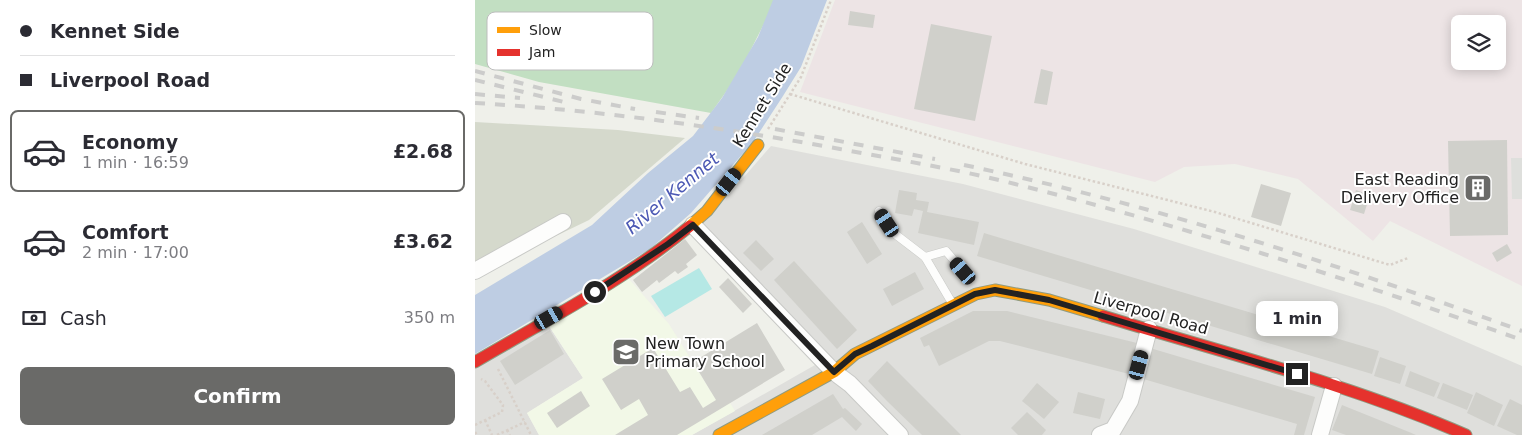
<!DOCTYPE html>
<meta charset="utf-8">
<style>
:root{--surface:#fff;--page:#f7f7f7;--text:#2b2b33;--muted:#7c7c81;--line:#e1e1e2;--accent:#6a6a68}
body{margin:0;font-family:"DejaVu Sans",sans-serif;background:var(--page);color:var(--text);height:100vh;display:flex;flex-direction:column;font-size:19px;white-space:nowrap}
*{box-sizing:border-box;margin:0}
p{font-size:16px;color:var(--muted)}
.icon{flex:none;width:28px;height:28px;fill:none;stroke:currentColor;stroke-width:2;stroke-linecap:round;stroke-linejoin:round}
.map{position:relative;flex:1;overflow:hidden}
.details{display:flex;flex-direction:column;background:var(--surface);width:475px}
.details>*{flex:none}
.top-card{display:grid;align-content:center;height:110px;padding:0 20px;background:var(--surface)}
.tools{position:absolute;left:976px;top:15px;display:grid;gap:10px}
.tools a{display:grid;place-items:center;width:55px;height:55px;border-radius:8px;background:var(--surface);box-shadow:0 2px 12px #0003;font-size:25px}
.end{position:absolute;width:22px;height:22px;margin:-11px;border:6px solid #222;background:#fff;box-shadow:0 0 0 2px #fff}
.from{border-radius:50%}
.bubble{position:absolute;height:35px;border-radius:8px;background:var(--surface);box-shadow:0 2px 12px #0003;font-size:16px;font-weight:800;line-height:35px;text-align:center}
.car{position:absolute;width:15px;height:30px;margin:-15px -8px;border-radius:6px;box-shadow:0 0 4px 1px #0007;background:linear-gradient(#222 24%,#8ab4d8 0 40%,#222 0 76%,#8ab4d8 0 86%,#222 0)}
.top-card b{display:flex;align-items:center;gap:18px;height:48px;font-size:19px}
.top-card b+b{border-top:1px solid var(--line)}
.top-card i{width:12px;height:12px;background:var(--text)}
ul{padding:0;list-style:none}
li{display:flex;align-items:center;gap:15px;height:82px;margin:0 10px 8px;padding:0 10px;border:2px solid transparent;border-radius:8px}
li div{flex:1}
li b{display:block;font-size:19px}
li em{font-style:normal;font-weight:800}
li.on{border-color:var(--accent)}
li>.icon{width:45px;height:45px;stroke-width:1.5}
.pay{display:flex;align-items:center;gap:12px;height:55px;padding:0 20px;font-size:19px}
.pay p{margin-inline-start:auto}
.button{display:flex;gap:10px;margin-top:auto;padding:10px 20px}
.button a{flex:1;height:58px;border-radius:8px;background:var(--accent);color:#fff;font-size:20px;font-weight:800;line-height:58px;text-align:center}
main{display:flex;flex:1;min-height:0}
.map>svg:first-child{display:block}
</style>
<main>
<section class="details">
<div class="top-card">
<b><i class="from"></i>Kennet Side</b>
<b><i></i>Liverpool Road</b>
</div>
<ul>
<li class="on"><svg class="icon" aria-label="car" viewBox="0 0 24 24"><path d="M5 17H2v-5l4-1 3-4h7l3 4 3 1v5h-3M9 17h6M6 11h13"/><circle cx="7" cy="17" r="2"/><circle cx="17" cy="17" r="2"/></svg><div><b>Economy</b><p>1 min · 16:59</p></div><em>£2.68</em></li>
<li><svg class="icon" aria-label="car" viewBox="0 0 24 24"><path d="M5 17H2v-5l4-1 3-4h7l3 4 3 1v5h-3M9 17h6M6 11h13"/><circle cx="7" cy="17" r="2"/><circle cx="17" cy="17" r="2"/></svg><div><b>Comfort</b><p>2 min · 17:00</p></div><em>£3.62</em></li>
</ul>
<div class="pay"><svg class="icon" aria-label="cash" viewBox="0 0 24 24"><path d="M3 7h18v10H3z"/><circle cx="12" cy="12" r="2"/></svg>Cash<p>350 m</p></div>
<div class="button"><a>Confirm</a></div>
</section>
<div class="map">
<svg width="1047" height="435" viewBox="0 0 1047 435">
<rect width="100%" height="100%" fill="#eff0ea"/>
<g fill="#dfdfdc">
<path d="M296 146 488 184 659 229 910 307 1047 366V435H217L340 365 216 235 236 215Z"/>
<path d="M72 323 108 378 52 413 64 435H0V366Z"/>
</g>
<path fill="#ede4e5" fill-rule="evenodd" d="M360 0H1047V286L915 221 898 241 823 179 760 164 709 167 680 182 325 92ZM985 24H1022V61H985Z"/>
<path fill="#f2f8e7" d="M153 278 194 324 236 392 246 388 260 411 217 435H64L52 413 108 378 74 326Z"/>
<path fill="#d5d9cc" d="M0 122 143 130 210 138 114 220 0 275Z"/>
<path fill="#c2dfc2" d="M0 0H299L295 12 263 75 236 113 64 82 0 64Z"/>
<path fill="#b5e8e5" d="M224 268 237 289 190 317 176 296Z"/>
<path fill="#dedfdc" d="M1036 158H1047V199H1037Z"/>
<path fill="#becde3" d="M298 0H352L326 67 308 96 278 142 216 213 175 249 0 354V295L117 225 173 173 218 136 247 98 283 37Z"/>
<g fill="#d0d0cb">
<path d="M375 11 400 15 398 28 373 25Z"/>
<path d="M456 24 517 36 500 121 439 109Z"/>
<path d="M566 69 578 72 572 105 559 103Z"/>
<path d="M1032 140 1033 235 975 236 973 141Z"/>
<path d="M786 184 816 193 806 226 776 217Z"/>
<path d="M424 190 442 193 441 200 454 202 452 212 504 222 499 245 443 233 448 211 439 209 437 216 420 213Z"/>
<path d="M881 190 895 195 889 214 875 210Z"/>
<path d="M387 222 407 254 392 264 372 232Z"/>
<path d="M509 233 904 351 897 374 502 256Z"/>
<path d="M210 239 222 255 211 264 213 267 203 274 200 271 184 283 182 280 167 292 158 280Z"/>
<path d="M281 240 299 259 286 271 268 253Z"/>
<path d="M1032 244 1037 253 1022 262 1017 253Z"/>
<path d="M319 261 382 330 362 349 299 280Z"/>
<path d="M440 272 449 289 417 306 408 289Z"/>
<path d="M253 278 277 304 268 313 244 287Z"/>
<path d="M498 311H532L662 343 654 374 525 341H514L464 366 454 345 449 347 445 338Z"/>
<path d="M282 323 310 370 202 435H140L173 415 164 399 146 410 127 379 178 348 205 392 215 387 228 408 241 400 218 362Z"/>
<path d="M75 330 89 354 40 385 25 361Z"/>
<path d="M675 348 840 397 829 435H819L822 424 665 378Z"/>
<path d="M905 357 931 366 925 384 899 376Z"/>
<path d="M412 361 486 435H447L411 400 393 381Z"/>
<path d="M935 371 965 383 959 397 930 386Z"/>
<path d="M562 383 584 402 569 419 547 401Z"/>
<path d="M968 383 998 395 992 410 962 398Z"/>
<path d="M106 391 115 406 82 428 72 413Z"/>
<path d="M603 392 630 399 625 419 598 413Z"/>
<path d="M1001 392 1028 405 1019 426 992 413Z"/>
<path d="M358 394 368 409 370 408 387 424 381 431 367 417 337 435H287Z"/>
<path d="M1035 399 1047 405V435H1042L1022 426Z"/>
<path d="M867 405 934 432 941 435H871L857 430Z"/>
<path d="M552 412 571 430 567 435H543L536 428Z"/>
</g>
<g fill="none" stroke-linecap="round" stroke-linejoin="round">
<defs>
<g id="lane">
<path d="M404 211 420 234 450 257 477 303"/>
<path d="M450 257 471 251 488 271"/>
</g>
<g id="street">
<path d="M218 225 359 372 375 384 425 435"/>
<path d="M0 271 88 222"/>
<path d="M625 435 638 430 655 401 674 329"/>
<path d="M845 435 859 386"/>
</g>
<g id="slow">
<path d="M215 226 232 211 283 145"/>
<path d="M244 435 359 372 380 354 501 294 520 290 574 300 628 316"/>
</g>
<g id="jam">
<path d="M628 316C749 353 875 384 991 435"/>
<path d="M0 362C73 319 150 280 215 226"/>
</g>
</defs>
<use href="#lane" stroke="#c8c9c6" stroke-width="9"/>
<use href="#street" stroke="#c8c9c6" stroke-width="18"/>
<use href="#slow" stroke="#8f9b81" stroke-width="13"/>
<use href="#jam" stroke="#8f9b81" stroke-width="13"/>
<g stroke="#d8d0c9" stroke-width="2.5" stroke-dasharray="2.5 2.5" stroke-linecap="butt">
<path d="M315 94 550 164 740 212 915 265 933 258"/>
<path d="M293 129 326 77 356 0"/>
<path d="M23 369 56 435"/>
<path d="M10 420 17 435"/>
<path d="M0 425 27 412 28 405 10 381 6 379"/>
<path d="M32 430 35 435"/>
<path d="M0 432 2 435"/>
<path d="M22 435 50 422"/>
</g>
<use href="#lane" stroke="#fdfdfc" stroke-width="8"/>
<use href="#street" stroke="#fdfdfc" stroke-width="16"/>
<use href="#slow" stroke="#ff9f0a" stroke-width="11"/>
<use href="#jam" stroke="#e5322d" stroke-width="11"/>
<g stroke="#cccccb" stroke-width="4" stroke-dasharray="10 10" stroke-linecap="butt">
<path d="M0 71 106 99 160 109"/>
<path d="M0 80 93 103"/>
<path d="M0 94 45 98"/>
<path d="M0 103C123 110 244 127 365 149 423 160 482 169 540 184 712 227 880 281 1047 340"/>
<path d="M181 112 224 118"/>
<path d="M300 129 460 159"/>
<path d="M489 165C679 205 865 265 1047 331"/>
</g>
</g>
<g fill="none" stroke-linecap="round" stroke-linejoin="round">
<path stroke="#222" stroke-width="6" d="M120 292 193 244 218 225 359 372 380 354 397 346 500 294 520 290 574 300 822 374"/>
</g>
<defs>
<symbol id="building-square" viewBox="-11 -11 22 22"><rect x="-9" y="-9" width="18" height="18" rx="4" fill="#6a6a68" stroke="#fff"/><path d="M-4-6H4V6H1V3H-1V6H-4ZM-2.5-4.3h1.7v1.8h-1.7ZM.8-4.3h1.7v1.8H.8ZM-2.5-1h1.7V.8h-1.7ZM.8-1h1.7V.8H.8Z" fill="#fff"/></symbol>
<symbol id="school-square" viewBox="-11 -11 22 22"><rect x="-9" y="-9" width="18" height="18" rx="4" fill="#6a6a68" stroke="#fff"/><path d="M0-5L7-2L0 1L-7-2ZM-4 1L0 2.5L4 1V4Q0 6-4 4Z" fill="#fff"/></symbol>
</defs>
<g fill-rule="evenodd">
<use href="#building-square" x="987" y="172" width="32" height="32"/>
<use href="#school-square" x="135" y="336" width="32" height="32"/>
</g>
<g text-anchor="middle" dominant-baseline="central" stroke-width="4" stroke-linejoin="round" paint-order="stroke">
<g font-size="16" fill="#222" stroke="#fff">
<text transform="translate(287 105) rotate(-58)">Kennet Side</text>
<text transform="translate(676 313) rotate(16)">Liverpool Road</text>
</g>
<g font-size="16" fill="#222" stroke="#fff" text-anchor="end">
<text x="984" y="179">East Reading<tspan x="984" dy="18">Delivery Office</tspan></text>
<text x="170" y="343" text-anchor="start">New Town<tspan x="170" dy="18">Primary School</tspan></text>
</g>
<g font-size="18" font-style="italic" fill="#4b58b4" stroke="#fff">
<text transform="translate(197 193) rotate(-40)">River Kennet</text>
</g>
</g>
<rect x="12" y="12" width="166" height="58" rx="8" fill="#fff" stroke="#bdbdbd" stroke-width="1"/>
<rect x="22" y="27" width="23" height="6" fill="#ff9f0a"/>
<rect x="22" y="49" width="23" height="7" fill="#e5322d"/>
<g font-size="14" fill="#222">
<text x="54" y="35">Slow</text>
<text x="54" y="57">Jam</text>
</g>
</svg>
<div class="tools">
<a><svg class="icon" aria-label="layers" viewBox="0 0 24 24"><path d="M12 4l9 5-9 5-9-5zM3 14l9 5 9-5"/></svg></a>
</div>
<i class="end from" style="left:120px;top:292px"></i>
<i class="end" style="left:822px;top:374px"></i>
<div class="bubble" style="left:781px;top:301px;width:82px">1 min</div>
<i class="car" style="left:254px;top:182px;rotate:38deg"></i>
<i class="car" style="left:412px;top:223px;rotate:326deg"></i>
<i class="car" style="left:488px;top:271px;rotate:319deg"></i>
<i class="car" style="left:74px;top:318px;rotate:60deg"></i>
<i class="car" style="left:664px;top:365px;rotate:15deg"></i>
</div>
</main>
